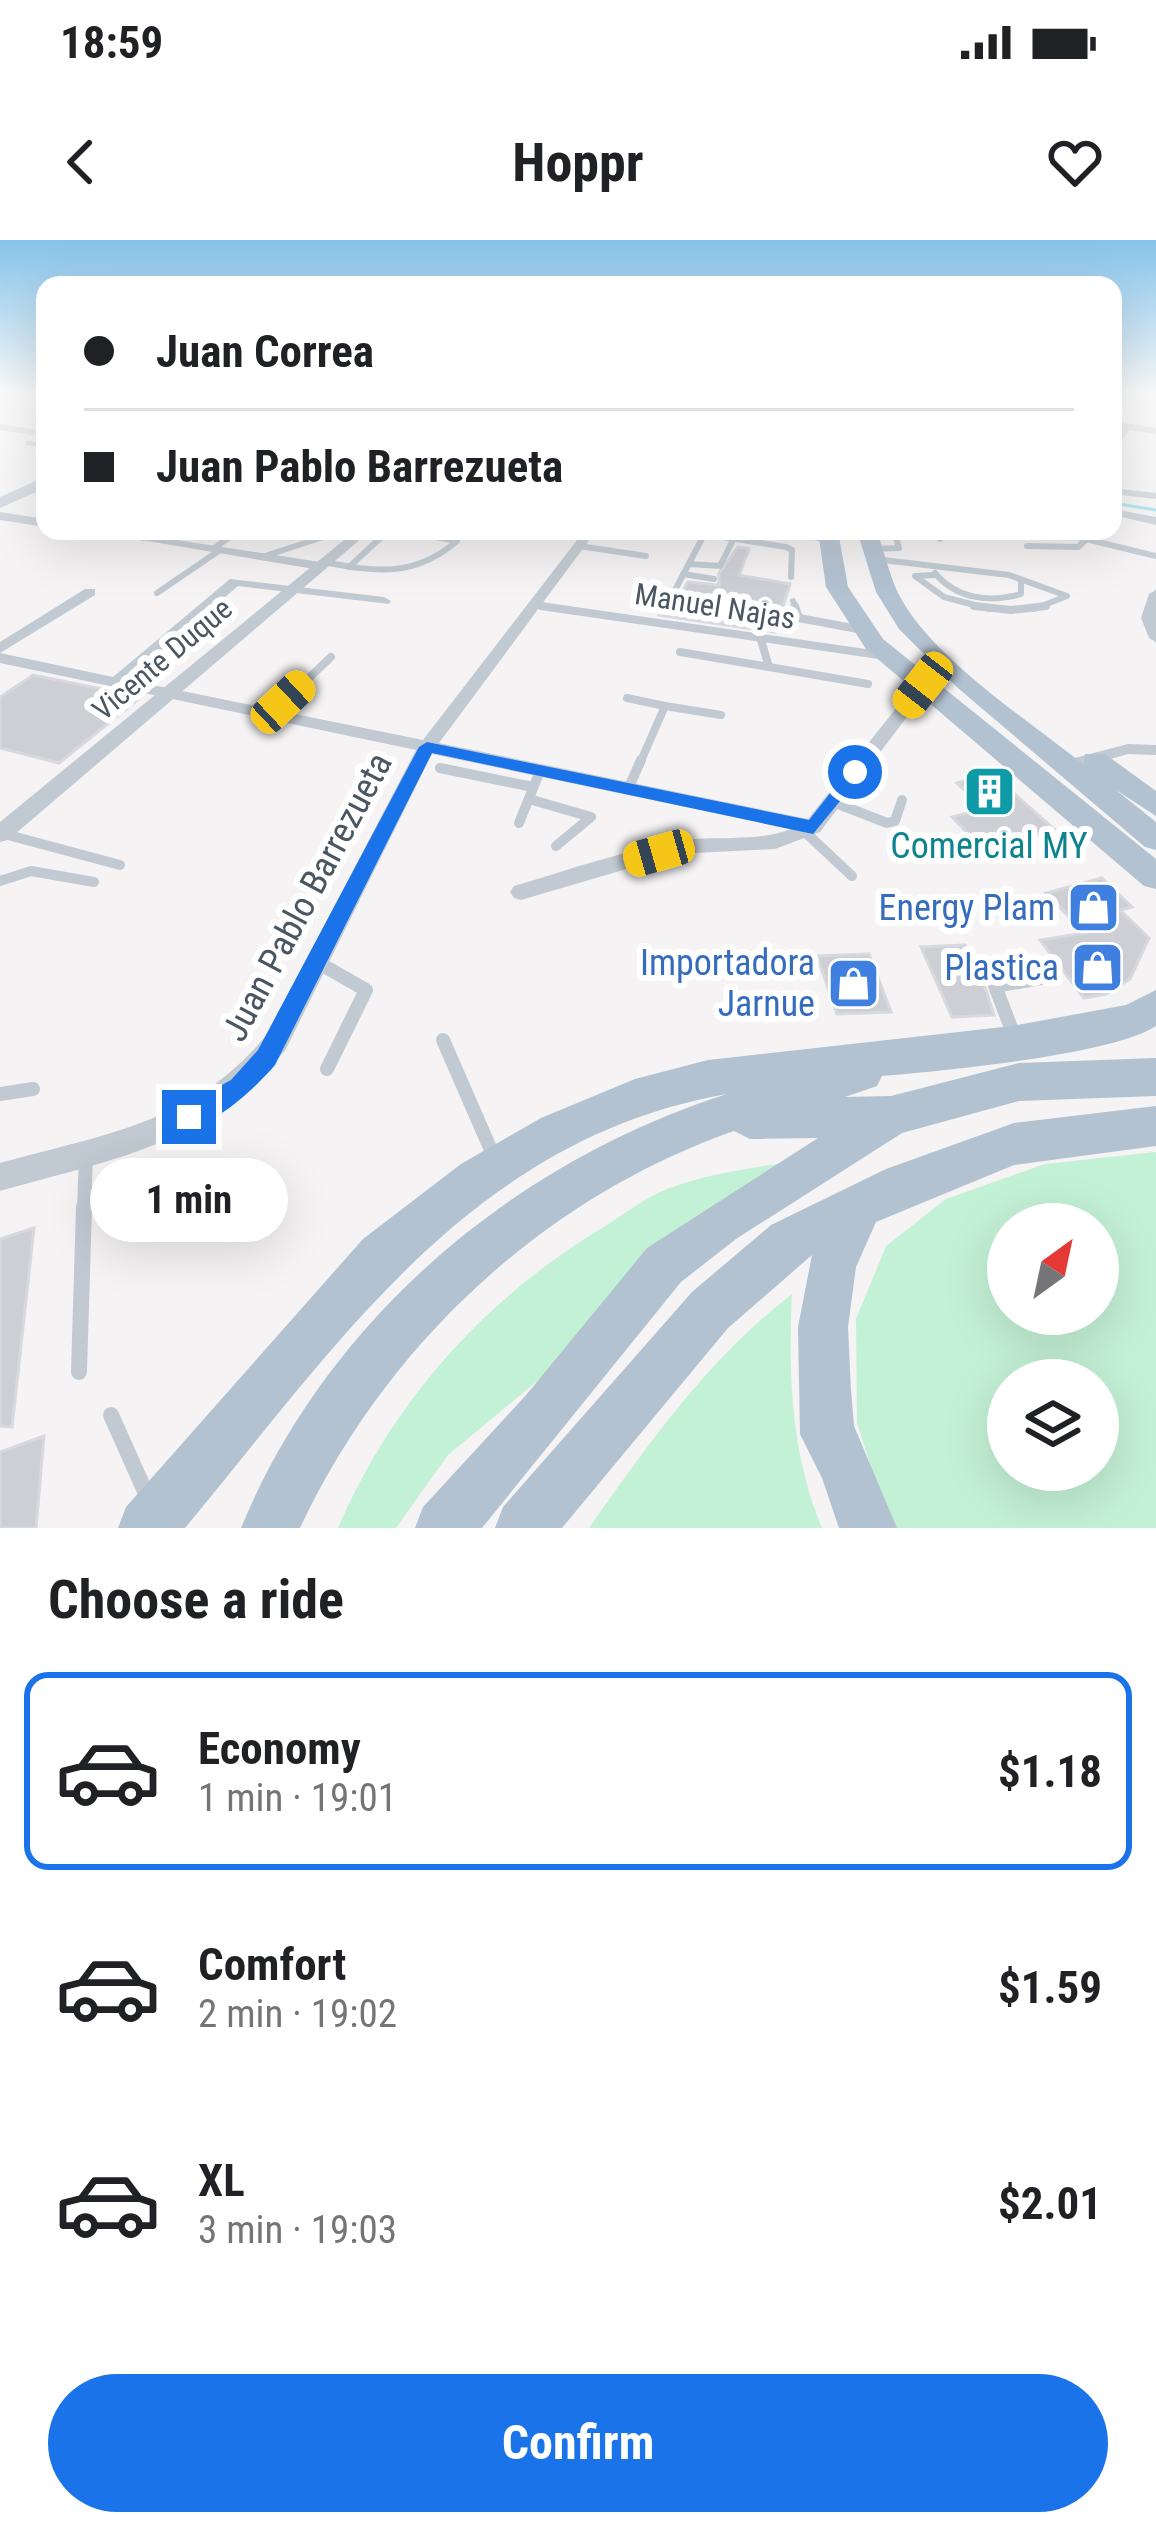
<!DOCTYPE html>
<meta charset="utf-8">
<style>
:root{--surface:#fff;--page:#f6f6f6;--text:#202124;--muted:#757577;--line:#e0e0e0;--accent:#1a73e8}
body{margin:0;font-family:"Roboto Condensed",sans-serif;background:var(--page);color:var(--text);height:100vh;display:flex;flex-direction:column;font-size:45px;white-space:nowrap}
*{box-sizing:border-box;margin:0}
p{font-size:39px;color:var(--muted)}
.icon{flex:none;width:66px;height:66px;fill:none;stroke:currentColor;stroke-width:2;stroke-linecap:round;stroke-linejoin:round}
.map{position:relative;height:1288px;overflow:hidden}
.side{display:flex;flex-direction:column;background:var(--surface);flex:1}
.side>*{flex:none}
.top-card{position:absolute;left:36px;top:36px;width:1086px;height:264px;border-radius:24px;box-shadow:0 12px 48px #0002;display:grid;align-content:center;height:264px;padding:0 48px;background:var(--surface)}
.needle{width:78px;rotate:33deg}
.fabs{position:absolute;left:987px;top:963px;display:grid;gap:24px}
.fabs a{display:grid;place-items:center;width:132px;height:132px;border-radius:50%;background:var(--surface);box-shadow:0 12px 48px #0002;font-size:60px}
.end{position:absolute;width:54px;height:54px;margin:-27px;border:15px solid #1a73e8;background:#fff;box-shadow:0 0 0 6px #fff}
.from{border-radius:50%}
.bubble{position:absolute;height:84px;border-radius:42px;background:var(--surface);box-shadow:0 12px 48px #0002;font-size:39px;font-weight:700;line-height:84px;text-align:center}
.car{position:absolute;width:36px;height:72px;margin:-36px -18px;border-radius:15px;box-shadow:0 0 9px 3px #0007;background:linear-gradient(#f5c518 24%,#345 0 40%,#f5c518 0 76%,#345 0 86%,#f5c518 0)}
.top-card b{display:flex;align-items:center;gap:42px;height:114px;font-size:45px}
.top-card b+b{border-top:3px solid var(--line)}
.top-card i{width:30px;height:30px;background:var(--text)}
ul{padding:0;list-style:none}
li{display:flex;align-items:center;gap:36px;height:198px;margin:0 24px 18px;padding:0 24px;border:6px solid transparent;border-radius:24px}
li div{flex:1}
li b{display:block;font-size:45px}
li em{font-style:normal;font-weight:700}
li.selected{border-color:var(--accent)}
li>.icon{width:108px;height:108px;stroke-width:1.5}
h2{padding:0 48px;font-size:54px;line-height:144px}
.cta{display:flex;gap:24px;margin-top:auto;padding:24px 48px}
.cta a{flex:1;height:138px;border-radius:72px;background:var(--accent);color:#fff;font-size:48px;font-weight:700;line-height:138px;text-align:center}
.status{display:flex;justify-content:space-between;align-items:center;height:84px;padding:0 60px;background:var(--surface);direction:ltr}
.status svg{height:33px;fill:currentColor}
header{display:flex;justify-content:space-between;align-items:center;height:156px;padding:0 48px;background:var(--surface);font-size:54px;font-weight:700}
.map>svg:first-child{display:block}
</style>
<div class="status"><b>18:59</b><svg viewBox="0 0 49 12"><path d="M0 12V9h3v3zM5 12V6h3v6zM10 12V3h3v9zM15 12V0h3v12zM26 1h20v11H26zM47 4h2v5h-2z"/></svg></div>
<header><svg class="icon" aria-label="back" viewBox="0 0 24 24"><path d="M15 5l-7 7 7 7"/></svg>Hoppr<svg class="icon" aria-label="heart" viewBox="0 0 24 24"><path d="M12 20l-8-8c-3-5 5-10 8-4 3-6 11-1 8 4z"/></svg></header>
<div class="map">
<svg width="1156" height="1288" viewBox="0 0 1156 1288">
<rect width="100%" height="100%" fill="#f5f3f3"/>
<g fill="#c3f1d5" fill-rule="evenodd">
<path d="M1156 912V1288H897L884 1267 857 1183 856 1079 886 1006 946 959 1045 924ZM1008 984H1098V1074H1008ZM1008 1140H1098V1230H1008Z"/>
<path d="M804 920 448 1215 396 1288H338C394 1159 486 1057 607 985 627 972 648 956 670 948 714 932 759 927 804 920Z"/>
<path d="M792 1054C788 1133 791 1214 822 1288H589C650 1202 708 1119 792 1054Z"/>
</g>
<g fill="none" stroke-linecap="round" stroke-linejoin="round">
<path stroke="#90daee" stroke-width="3" d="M1113 263 1156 270"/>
</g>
<g fill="#cdcfd5" stroke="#d7d9de" stroke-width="3">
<path d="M738 307 749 309 739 335 790 344 775 392 659 375 666 361 715 370 714 358 683 351 688 342 719 345V333Z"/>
<path d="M33 435 141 457 59 523 0 508V457Z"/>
<path d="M988 535 999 540 1054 589 983 609 952 577 984 569 957 543Z"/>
<path d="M1102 638 1132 667 1120 670 1149 698 1130 739 1106 754 1084 758 1040 700 1085 693 1046 653Z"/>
<path d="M965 705 984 744 994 775 952 777 921 707Z"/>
<path d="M869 714 891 772 837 774 817 716Z"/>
<path d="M34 988 12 1187 0 1186V999Z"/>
<path d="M44 1196 36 1288H0V1212Z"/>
</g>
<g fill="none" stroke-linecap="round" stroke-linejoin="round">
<path stroke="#c1cad2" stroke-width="4.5" d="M28 203 45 205"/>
<g stroke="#c1cad2" stroke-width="6">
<path d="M613 291 640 295"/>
<path d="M706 291 672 356 710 364"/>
<path d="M1053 291 1156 316"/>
<path d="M704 294 786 307 792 310 791 337"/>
<path d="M143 298 155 291"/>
<path d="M940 299 941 291"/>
<path d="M579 306 646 316"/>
<path d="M1027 306 1078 307 1088 298"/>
<path d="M213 309 238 291"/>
<path d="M872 309 899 308 894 291"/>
<path d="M262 317 323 297 319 291"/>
<path d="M875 319 1009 335 1067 356 1034 369"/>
<path d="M323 322C376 332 414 338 457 301L403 291"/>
<path d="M689 324 720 326 734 298"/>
<path d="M349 327 388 291"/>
<path d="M935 333C956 359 990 363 1021 354V341"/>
<path d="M683 334 714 339"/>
<path d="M935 335 915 336 944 357 990 369"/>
<path d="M157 353 220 310"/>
<path d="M793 361 796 369"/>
<path d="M536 365 561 369"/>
</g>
<g stroke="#c1cad2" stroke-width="8">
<path d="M541 366 886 416"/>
<path d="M795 366 799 378 863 390"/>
<path d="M974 366 1011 370 1046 366"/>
<path d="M761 400 769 427 868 444"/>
<path d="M680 412 769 427"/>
<path d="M627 458 665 466 640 523"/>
<path d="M665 466 721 475"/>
<path d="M271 474 331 417"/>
</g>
<g stroke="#c1cad2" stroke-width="10">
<path d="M440 528 533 547"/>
<path d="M628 549 641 520"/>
<path d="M529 559 591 577 556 606"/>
<path d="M833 562 887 583 895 581 902 560"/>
<path d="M519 583 540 531"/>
<path d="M805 592 852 636"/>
<path d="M1 593 120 625"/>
<path d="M0 641 31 631 94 642"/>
</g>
<g stroke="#c1cad2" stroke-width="14">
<path d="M317 722 366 750 327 829"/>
<path d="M1015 798 995 746 1041 738"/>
<path d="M443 800 494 917"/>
<path d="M0 854 33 849"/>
<path d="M84 970 86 914"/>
</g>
<g stroke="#c1cad2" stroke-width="16">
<path d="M79 1132 84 967"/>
<path d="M111 1175 148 1258"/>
</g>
<g fill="#c1cad2" fill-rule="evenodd">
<path d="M0 152H40L0 158Z"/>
<path d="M1115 152H1123L1113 166Z"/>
<path d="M1131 152H1156V158Z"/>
<path d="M0 184 45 191V197L0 190Z"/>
<path d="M1124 184 1132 186 1113 212V201Z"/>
<path d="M1113 248 1156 253V259L1113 254Z"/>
<path d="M1113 269 1156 277V285L1113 275Z"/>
<path d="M0 272 45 279V287L0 280Z"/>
<path d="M88 291H118L320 322 326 326 320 330Z"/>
<path d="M584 291H596L439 503 808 579 917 442 923 440 931 445 820 592 775 609 695 613 657 620 521 660 514 658 510 652 514 646C568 630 623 611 678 601 716 595 755 603 791 589L432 514 286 809C213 904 109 920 0 951V923C105 894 196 883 268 793L416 510 0 423V402L85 349H95V355L0 413 113 437 230 339 384 357 391 361 389 364 238 346 128 440 423 500Z"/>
<path d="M764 291H797L835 299 829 303Z"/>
<path d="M1156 350V402L1149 398 1141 378 1149 354Z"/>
<path d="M1128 504 1156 505V515L1128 514 1069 531 1060 525 1063 521Z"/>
</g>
<g fill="#c1cad2" fill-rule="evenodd">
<path d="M1113 181 1156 188V194L1113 187Z"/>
<path d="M355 291H370L8 600 0 602V582Z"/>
</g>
<path fill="#c1cbd6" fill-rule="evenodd" d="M45 237V248L0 268V257Z"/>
<g fill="#b3c2d1" fill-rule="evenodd">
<path d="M818 291H838L848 347 883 399 1156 619V649L1144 646 866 409 826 347Z"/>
<path d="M857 291H877C884 311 889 334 898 353 931 418 1027 479 1084 525L1085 514H1105L1156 551V576L1116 550 1156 582V610L1145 607 959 449 899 389 876 352Z"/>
<path d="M1156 750V786C1112 815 941 831 882 836L877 846 845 857 891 856 1019 823 1156 818V856L1019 861 902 893 736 999 681 1042 482 1288H415L423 1267 527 1154 647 1008 818 898 750 899 734 891C543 958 386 1105 300 1288H241C327 1079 514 922 727 854 471 899 339 1103 185 1288H118L126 1267 363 999 461 924 541 878 635 839 708 820 1012 786 1126 765Z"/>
<path d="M1156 866V906L1014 925 876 982 856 1027 848 1087 851 1150 854 1186 897 1288H839L822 1238 800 1194 798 1087 812 1015 728 1088 562 1288H495L503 1267 692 1052 771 985 886 929 1014 883Z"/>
</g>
</g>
<linearGradient id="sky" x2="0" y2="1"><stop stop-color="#85c3ea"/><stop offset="0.46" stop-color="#fafafa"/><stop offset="1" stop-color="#fafafa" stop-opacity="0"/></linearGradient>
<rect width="1156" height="332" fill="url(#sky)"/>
<path fill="#1a73e8" d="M427 502 809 580 849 529 864 532 813 594 432 513 275 825C258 845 208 895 180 885V868L231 840 258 810 419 507Z"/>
<defs>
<symbol id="building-square" viewBox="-11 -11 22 22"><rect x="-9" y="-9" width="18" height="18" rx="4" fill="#0f9aa8" stroke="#fff"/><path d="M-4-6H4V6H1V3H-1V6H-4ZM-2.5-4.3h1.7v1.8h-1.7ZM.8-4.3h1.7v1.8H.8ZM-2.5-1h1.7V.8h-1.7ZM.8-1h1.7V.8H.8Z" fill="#fff"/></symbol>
<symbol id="shop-square" viewBox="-11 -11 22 22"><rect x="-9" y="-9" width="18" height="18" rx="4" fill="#3f7fe0" stroke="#fff"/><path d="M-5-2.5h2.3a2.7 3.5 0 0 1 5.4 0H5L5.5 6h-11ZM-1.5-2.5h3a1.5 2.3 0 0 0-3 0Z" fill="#fff"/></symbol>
</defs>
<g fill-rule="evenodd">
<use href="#building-square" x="960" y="522" width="59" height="59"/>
<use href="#shop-square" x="1064" y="638" width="59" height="59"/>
<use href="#shop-square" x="1068" y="698" width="59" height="59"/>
<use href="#shop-square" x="824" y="714" width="59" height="59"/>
</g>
<g text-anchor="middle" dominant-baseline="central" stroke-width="12" stroke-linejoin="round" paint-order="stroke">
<g font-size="30" fill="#4a5661" stroke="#fff">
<text transform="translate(715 366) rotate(9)">Manuel Najas</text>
<text transform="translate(162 419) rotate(-40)">Vicente Duque</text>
</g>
<g font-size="36" fill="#0d838f" stroke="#fff">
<text x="989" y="606">Comercial MY</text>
</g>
<g font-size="36" fill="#4a5661" stroke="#fff">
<text transform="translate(307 657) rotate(-62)">Juan Pablo Barrezueta</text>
</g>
<g font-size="36" fill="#366cbe" stroke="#fff" text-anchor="end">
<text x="1055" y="668">Energy Plam</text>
<text x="815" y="723">Importadora<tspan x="815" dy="41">Jarnue</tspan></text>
<text x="1059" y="728">Plastica</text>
</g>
</g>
</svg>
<div class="fabs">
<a><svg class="needle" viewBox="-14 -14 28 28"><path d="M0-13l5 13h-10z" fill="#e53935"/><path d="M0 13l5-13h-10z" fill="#757577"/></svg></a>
<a><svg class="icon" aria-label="layers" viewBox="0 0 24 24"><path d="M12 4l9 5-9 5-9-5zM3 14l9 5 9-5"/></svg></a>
</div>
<i class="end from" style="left:855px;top:532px"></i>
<i class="end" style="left:189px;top:877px"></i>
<div class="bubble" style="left:90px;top:918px;width:198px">1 min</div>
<i class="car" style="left:923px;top:445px;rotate:218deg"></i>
<i class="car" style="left:283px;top:462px;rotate:47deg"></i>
<i class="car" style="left:659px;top:613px;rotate:254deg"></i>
<div class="top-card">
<b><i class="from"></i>Juan Correa</b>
<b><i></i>Juan Pablo Barrezueta</b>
</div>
</div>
<section class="side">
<h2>Choose a ride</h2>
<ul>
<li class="selected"><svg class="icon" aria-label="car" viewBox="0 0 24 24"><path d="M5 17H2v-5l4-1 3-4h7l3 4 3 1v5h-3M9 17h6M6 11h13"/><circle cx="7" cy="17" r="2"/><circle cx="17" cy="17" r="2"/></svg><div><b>Economy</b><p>1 min · 19:01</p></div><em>$1.18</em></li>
<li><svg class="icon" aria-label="car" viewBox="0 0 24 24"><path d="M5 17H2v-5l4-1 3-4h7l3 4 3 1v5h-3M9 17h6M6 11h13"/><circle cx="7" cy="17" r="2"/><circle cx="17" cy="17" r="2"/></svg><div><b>Comfort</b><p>2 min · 19:02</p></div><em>$1.59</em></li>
<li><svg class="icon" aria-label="car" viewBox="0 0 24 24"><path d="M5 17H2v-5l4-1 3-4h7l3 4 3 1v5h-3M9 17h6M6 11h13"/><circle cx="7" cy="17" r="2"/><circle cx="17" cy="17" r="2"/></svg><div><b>XL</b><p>3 min · 19:03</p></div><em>$2.01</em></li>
</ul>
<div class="cta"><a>Confirm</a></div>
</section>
